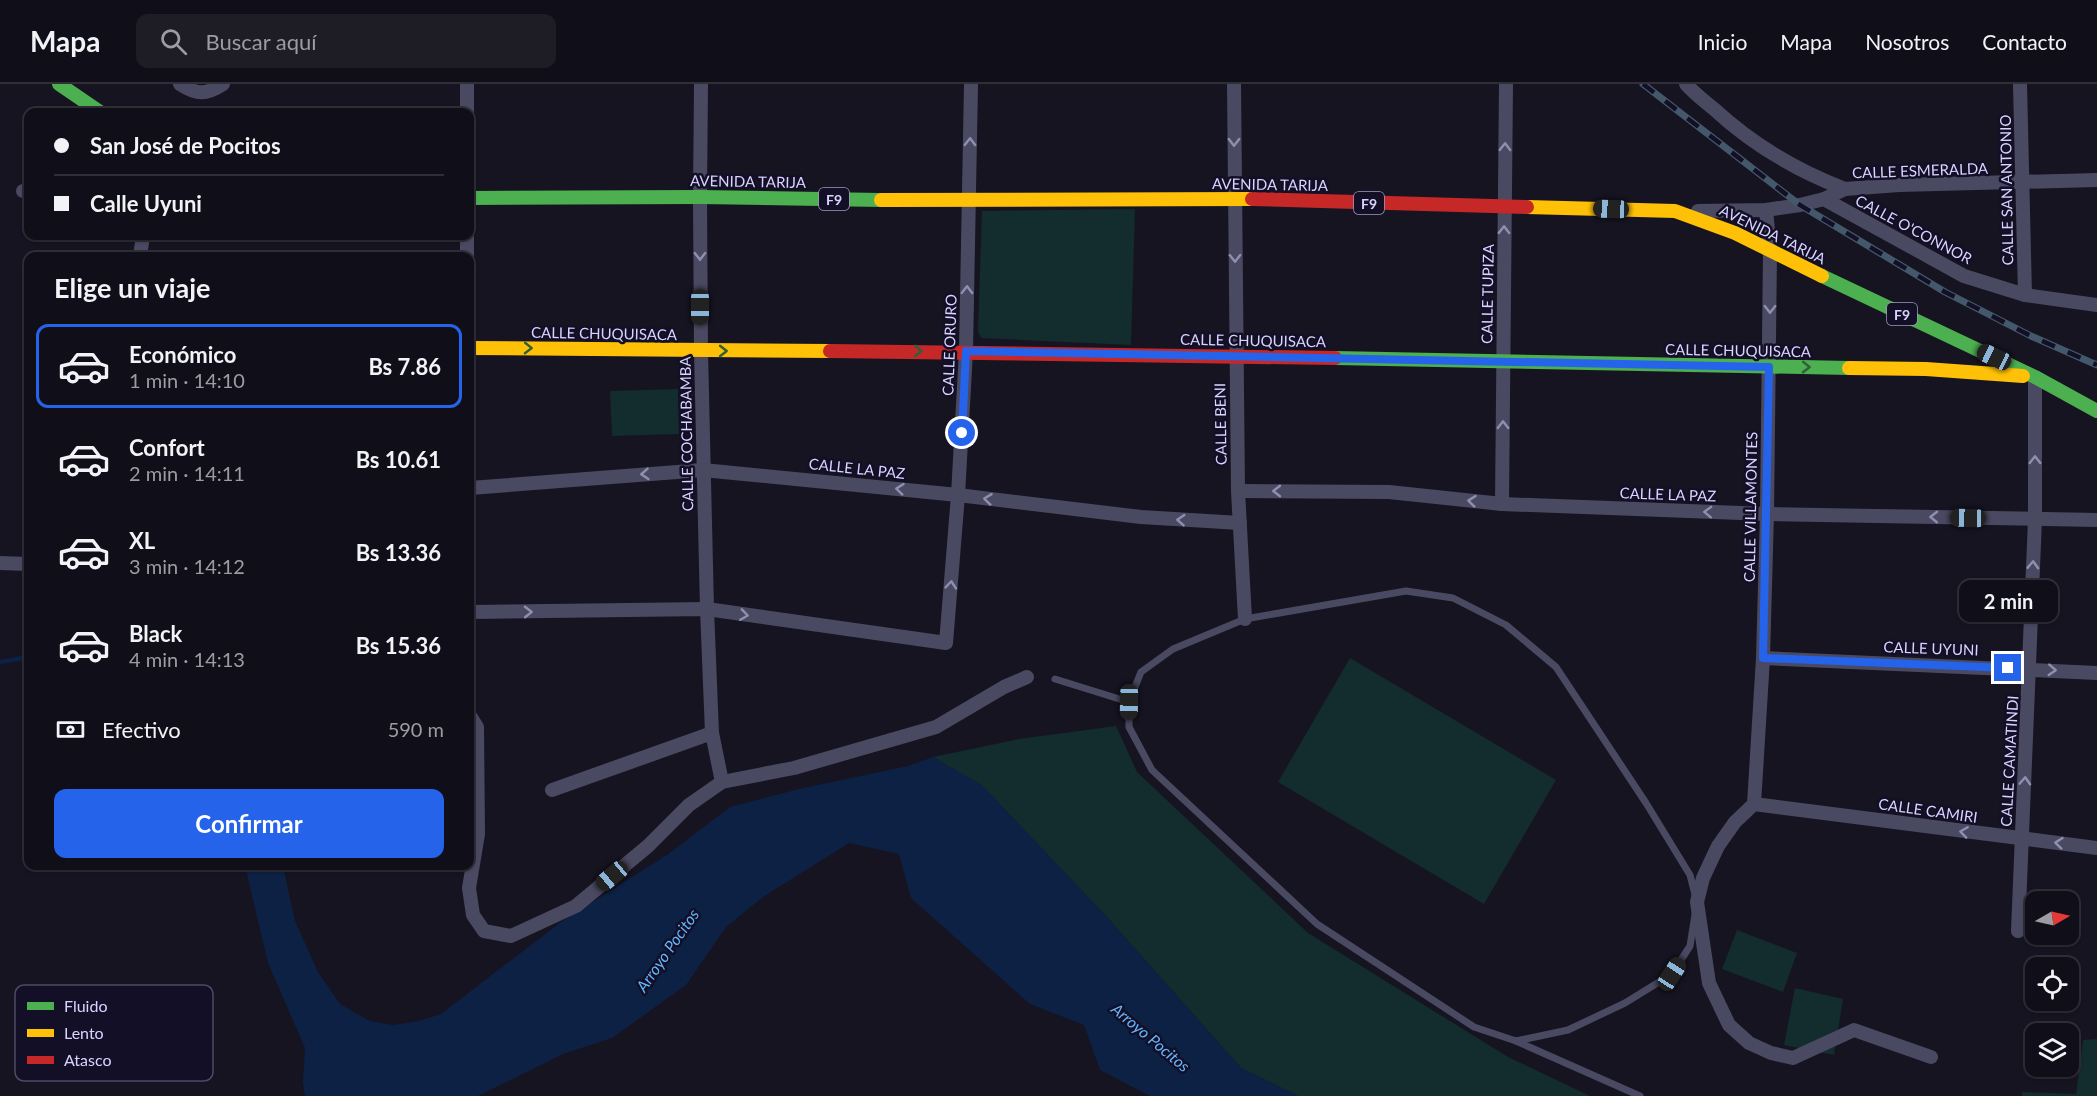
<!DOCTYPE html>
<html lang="es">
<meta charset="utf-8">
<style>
:root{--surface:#100f19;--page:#1e1d26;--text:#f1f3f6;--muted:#9c9ca2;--line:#302f38;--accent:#2563eb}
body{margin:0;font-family:Lato,sans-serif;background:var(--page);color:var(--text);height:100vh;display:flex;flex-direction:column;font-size:22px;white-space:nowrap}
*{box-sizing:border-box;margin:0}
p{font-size:20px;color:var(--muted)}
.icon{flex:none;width:33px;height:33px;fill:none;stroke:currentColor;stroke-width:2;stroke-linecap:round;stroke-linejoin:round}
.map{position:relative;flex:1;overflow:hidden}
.details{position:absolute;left:24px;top:168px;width:450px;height:618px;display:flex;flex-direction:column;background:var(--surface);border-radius:12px;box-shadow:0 2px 4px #0004,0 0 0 2px var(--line)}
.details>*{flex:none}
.banner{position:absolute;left:24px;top:24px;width:450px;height:132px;border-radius:12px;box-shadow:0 2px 4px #0004,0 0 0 2px var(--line);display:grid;align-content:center;height:132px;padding:0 30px;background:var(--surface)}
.needle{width:39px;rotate:81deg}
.tools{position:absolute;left:2025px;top:807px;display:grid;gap:12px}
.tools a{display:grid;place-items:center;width:54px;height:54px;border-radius:12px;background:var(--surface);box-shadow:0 2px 4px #0004,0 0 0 2px var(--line);font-size:30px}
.end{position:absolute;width:27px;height:27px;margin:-14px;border:8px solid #2563eb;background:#fff;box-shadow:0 0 0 3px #fff}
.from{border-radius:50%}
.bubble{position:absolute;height:42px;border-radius:12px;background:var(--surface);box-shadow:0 2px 4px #0004,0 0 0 2px var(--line);font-size:20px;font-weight:700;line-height:42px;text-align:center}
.car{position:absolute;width:18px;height:36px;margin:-18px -9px;border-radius:8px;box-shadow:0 0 4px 2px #0007;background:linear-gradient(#222 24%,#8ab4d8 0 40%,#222 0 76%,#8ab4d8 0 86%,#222 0)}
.banner b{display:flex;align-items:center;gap:21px;height:57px;font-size:22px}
.banner b+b{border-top:2px solid var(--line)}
.banner i{width:15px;height:15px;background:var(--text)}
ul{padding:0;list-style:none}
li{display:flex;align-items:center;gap:18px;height:84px;margin:0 12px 9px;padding:0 18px;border:3px solid transparent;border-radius:12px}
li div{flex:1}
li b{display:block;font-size:22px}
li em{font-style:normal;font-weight:700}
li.current{border-color:var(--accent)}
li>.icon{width:54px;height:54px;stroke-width:1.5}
h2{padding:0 30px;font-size:27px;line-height:72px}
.pay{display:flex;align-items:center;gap:15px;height:66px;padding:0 30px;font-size:22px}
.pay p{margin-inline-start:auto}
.action{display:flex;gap:12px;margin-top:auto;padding:12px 30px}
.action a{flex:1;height:69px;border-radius:12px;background:var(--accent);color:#fff;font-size:24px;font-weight:700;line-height:69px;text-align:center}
header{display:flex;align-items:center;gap:36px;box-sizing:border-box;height:84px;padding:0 30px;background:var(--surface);border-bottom:2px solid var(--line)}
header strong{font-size:28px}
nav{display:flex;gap:33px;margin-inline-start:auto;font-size:21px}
.search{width:420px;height:54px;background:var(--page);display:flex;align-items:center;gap:15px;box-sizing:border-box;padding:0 21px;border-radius:12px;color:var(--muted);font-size:22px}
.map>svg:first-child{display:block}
</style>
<header>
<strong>Mapa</strong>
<div class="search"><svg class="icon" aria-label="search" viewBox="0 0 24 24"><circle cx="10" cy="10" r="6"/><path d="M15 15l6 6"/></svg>Buscar aquí</div>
<nav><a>Inicio</a><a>Mapa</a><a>Nosotros</a><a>Contacto</a></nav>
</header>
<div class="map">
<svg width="2097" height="1012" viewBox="0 0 2097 1012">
<rect width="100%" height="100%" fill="#161421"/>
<g fill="#132c2d">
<path d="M1135 125 1131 261 981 254 978 247 982 127Z"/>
<path d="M678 305 679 350 612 352 610 307Z"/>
<path d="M1350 574 1556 696 1484 820 1278 698Z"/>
<path d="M1116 642 1137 688 1308 849 1508 973 1590 1012H1298L1241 984 1104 830 982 702 933 673 1019 655Z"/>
<rect x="380" y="782" width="86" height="3"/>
<path d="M1737 846 1797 869 1783 908 1722 885Z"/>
<path d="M1795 904 1843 915 1834 971 1784 961Z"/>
<path d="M2097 955V1012H2022V1008L2076 1010 2083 956Z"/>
</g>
<path fill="#0d2144" d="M933 673 982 701 1104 830 1241 984 1298 1012H1150L1100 986 1084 941 1030 920 911 814 899 770 849 759 763 813 726 843 686 901 612 954 563 970 478 1012H305L303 998 305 964 268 879 245 782H283L295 837 318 888 340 920 370 937 393 941 419 937 441 930 561 838 667 771 730 723 799 705 908 682Z"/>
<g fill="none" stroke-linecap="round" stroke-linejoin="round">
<path stroke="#0d2144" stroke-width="4.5" d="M0 578 28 573"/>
<g stroke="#4a4962" stroke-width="7">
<path d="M1406 507 1453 514 1506 541 1556 583 1646 719 1690 791 1697 818 1690 862 1672 890 1625 919 1568 946 1516 957 1474 943 1317 840 1152 686 1129 643V618L1141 588 1173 565 1245 535Z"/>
<path d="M1055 595 1129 618"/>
<path d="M1516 957 1640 1012"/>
</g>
<g stroke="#4a4962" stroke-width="14">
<path d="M180 0C197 11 206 11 223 0"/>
<path d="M467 0V28"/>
<path d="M701 0 700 113 701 267 707 525 712 649 722 698"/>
<path d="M1234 0 1238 407 1245 535"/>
<path d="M1686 0C1694 9 1704 17 1714 25 1753 61 1795 86 1845 105"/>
<path d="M2020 0 2025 211"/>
<path d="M23 107H28"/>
<path d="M1824 115 1964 192 2025 211 2097 221"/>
<path d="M1698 127 1766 126 1800 121 1824 115 1845 105 1899 101 2097 96"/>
<path d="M140 172 143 152"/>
<path d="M467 172V152"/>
<path d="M470 404 703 386 958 411 1141 433 1240 439"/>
<path d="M1238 407 1389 408 1502 420 1767 430 2097 436"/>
<path d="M1502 420 1506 0"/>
<path d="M0 479 28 480"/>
<path d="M470 528 707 525 946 559 958 411 966 267 971 0"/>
<path d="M1763 574 2097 589"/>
<path d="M470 632 477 643 478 750 469 804 473 831 484 847 511 852 576 822 648 762 689 721 722 698 794 684 936 643 1004 603 1027 593"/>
<path d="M552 706 712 649"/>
<path d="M1754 720 1763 574 1767 430 1770 167 1766 126"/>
<path d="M1754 720 1735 738 1718 762 1703 794 1697 818 1709 899 1729 941 1749 959 1771 969 1793 974 1854 946 1931 973"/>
<path d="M1754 720 2097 764"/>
<path d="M2018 847 2035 435V293"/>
</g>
<g stroke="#4caf50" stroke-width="14">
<path d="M59 0 100 28"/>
<path d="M470 114 700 113 881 116"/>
<path d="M1822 192 2035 293 2097 327"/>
<path d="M1335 274 1849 284"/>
</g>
<g stroke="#ffc107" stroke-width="14">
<path d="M881 116 1252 115"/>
<path d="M1527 123 1675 127 1735 149 1822 192"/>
<path d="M470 264 830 267"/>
<path d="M1849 284 1926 285 2023 292"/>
</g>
<g stroke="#c62828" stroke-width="14">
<path d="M1252 115 1527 123"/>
<path d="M830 267 1335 274"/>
</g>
<defs>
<path id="rail" d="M1643 0 1800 121 1945 208 2031 252 2097 281"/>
</defs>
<use href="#rail" stroke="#43596b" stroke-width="7"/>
<use href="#rail" stroke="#130f26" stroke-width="4.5" stroke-dasharray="14" stroke-linecap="butt"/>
</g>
<defs><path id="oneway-chevron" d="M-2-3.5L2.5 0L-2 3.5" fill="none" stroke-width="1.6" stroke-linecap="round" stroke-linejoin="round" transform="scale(1.5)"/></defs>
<g stroke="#928eb0">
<use href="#oneway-chevron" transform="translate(970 58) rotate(-89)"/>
<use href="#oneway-chevron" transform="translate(1234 58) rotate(90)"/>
<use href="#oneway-chevron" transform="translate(1505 63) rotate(-89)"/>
<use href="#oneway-chevron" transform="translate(1504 146) rotate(-89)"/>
<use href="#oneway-chevron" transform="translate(700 172) rotate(89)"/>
<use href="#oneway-chevron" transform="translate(1235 174) rotate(89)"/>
<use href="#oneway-chevron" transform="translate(967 206) rotate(-89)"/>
<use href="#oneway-chevron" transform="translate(1770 225) rotate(90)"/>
<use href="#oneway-chevron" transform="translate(1503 341) rotate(-90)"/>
<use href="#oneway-chevron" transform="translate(2035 376) rotate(-90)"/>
<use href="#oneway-chevron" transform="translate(645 390) rotate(176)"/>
<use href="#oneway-chevron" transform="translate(900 405) rotate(-174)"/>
<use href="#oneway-chevron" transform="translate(1277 407) rotate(-180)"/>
<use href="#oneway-chevron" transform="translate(988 415) rotate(-173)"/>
<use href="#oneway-chevron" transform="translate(1472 417) rotate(-174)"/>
<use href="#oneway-chevron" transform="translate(1708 428) rotate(-178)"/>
<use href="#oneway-chevron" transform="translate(1934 433) rotate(-179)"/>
<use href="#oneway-chevron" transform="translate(1181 436) rotate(-176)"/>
<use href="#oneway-chevron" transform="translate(2033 481) rotate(-88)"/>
<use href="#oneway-chevron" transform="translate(951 501) rotate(-85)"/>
<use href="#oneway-chevron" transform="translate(528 528) rotate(-1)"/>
<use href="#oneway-chevron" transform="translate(744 531) rotate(8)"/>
<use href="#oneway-chevron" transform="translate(2052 586) rotate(3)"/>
<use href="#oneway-chevron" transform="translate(2025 697) rotate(-87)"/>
<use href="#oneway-chevron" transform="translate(1964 748) rotate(-172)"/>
<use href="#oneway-chevron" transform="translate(2059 759) rotate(-174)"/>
</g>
<g stroke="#305f3b">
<use href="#oneway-chevron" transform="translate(528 264) rotate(1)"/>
<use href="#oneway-chevron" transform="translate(723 267)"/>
<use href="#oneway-chevron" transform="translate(918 267)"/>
<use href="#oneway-chevron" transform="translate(1806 283) rotate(1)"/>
</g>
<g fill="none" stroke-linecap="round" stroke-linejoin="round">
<path stroke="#2563eb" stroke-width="8" d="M962 349 966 267 1769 283 1763 574 2008 584"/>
</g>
<g text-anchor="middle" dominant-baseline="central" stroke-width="5" stroke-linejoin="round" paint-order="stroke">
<g fill="#130f26" stroke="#9e99be" stroke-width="1.5">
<rect x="819" y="104" width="30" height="22" rx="4.5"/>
<rect x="1354" y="108" width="30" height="22" rx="4.5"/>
<rect x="1887" y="219" width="30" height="22" rx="4.5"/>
</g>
<g font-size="14" font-weight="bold" fill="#d9d4ff">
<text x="834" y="115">F9</text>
<text x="1369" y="119">F9</text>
<text x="1902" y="230">F9</text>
</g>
<g font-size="15" fill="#d9d4ff" stroke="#130f26">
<text transform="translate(1920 86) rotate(-2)">CALLE ESMERALDA</text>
<text transform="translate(748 97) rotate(1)">AVENIDA TARIJA</text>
<text transform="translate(1270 100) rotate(1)">AVENIDA TARIJA</text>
<text transform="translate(2006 106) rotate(-91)">CALLE SAN ANTONIO</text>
<text transform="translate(1914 145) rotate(28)">CALLE O'CONNOR</text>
<text transform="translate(1773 150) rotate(26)">AVENIDA TARIJA</text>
<text transform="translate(1487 210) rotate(-89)">CALLE TUPIZA</text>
<text transform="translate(604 249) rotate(1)">CALLE CHUQUISACA</text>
<text transform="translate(1253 256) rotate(1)">CALLE CHUQUISACA</text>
<text transform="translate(949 261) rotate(-88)">CALLE ORURO</text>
<text transform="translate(1738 266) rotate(1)">CALLE CHUQUISACA</text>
<text transform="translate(1220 340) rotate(-91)">CALLE BENI</text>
<text transform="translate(686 350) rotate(-91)">CALLE COCHABAMBA</text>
<text transform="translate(857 384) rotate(6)">CALLE LA PAZ</text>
<text transform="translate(1668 410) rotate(2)">CALLE LA PAZ</text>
<text transform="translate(1750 423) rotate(-89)">CALLE VILLAMONTES</text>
<text transform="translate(1931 564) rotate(2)">CALLE UYUNI</text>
<text transform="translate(2009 677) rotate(-87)">CALLE CAMATINDI</text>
<text transform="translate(1928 726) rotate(8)">CALLE CAMIRI</text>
</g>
<g font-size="16" font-style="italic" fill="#62b6ff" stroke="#130f26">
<text transform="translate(667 866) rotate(-55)">Arroyo Pocitos</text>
<text transform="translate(1151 953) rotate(40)">Arroyo Pocitos</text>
</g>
</g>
<rect x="15" y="901" width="198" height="96" rx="9" fill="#130f26" stroke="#4e4a67" stroke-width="1.5"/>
<rect x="27" y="918" width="27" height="8" fill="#4caf50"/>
<rect x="27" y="945" width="27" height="8" fill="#ffc107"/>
<rect x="27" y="972" width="27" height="8" fill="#c62828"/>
<g font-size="16" fill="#d9d4ff">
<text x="64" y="928">Fluido</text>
<text x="64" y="955">Lento</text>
<text x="64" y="982">Atasco</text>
</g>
</svg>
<div class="tools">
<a><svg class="needle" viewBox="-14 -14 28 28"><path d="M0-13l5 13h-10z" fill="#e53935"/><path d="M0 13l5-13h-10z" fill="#9c9ca2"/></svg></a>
<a><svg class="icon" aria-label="locate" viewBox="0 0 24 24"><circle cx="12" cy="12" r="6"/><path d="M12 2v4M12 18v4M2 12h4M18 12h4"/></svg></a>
<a><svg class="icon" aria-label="layers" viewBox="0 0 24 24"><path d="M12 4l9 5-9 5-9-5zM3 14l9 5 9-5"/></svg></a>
</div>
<i class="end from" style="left:962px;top:349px"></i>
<i class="end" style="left:2008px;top:584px"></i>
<div class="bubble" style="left:1959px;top:496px;width:99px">2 min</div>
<i class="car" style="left:1611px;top:125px;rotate:272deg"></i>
<i class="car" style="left:700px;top:223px;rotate:180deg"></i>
<i class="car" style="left:1994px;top:273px;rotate:295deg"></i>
<i class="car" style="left:1968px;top:434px;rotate:271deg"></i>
<i class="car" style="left:1129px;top:618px;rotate:181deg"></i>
<i class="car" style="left:612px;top:792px;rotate:230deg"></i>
<i class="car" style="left:1672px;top:890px;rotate:33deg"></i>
<div class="banner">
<b><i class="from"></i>San José de Pocitos</b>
<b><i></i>Calle Uyuni</b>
</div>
<section class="details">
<h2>Elige un viaje</h2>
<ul>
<li class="current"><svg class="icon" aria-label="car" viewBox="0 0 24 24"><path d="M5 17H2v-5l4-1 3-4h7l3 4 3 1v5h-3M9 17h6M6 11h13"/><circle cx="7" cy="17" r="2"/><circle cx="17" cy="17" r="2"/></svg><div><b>Económico</b><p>1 min · 14:10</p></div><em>Bs 7.86</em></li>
<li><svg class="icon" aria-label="car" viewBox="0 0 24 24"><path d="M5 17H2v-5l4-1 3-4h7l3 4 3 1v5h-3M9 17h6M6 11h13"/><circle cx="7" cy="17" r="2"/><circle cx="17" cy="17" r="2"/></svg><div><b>Confort</b><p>2 min · 14:11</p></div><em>Bs 10.61</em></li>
<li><svg class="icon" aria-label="car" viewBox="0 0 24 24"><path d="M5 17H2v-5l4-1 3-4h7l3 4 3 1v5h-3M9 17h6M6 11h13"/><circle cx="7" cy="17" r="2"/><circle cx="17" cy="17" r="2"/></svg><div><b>XL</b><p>3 min · 14:12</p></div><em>Bs 13.36</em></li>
<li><svg class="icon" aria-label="car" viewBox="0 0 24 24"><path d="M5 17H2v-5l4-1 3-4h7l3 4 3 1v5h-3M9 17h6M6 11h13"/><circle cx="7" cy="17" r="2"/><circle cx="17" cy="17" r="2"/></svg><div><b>Black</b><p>4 min · 14:13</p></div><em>Bs 15.36</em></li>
</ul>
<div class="pay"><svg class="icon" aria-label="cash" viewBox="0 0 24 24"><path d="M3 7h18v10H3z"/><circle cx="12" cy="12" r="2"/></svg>Efectivo<p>590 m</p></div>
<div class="action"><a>Confirmar</a></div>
</section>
</div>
